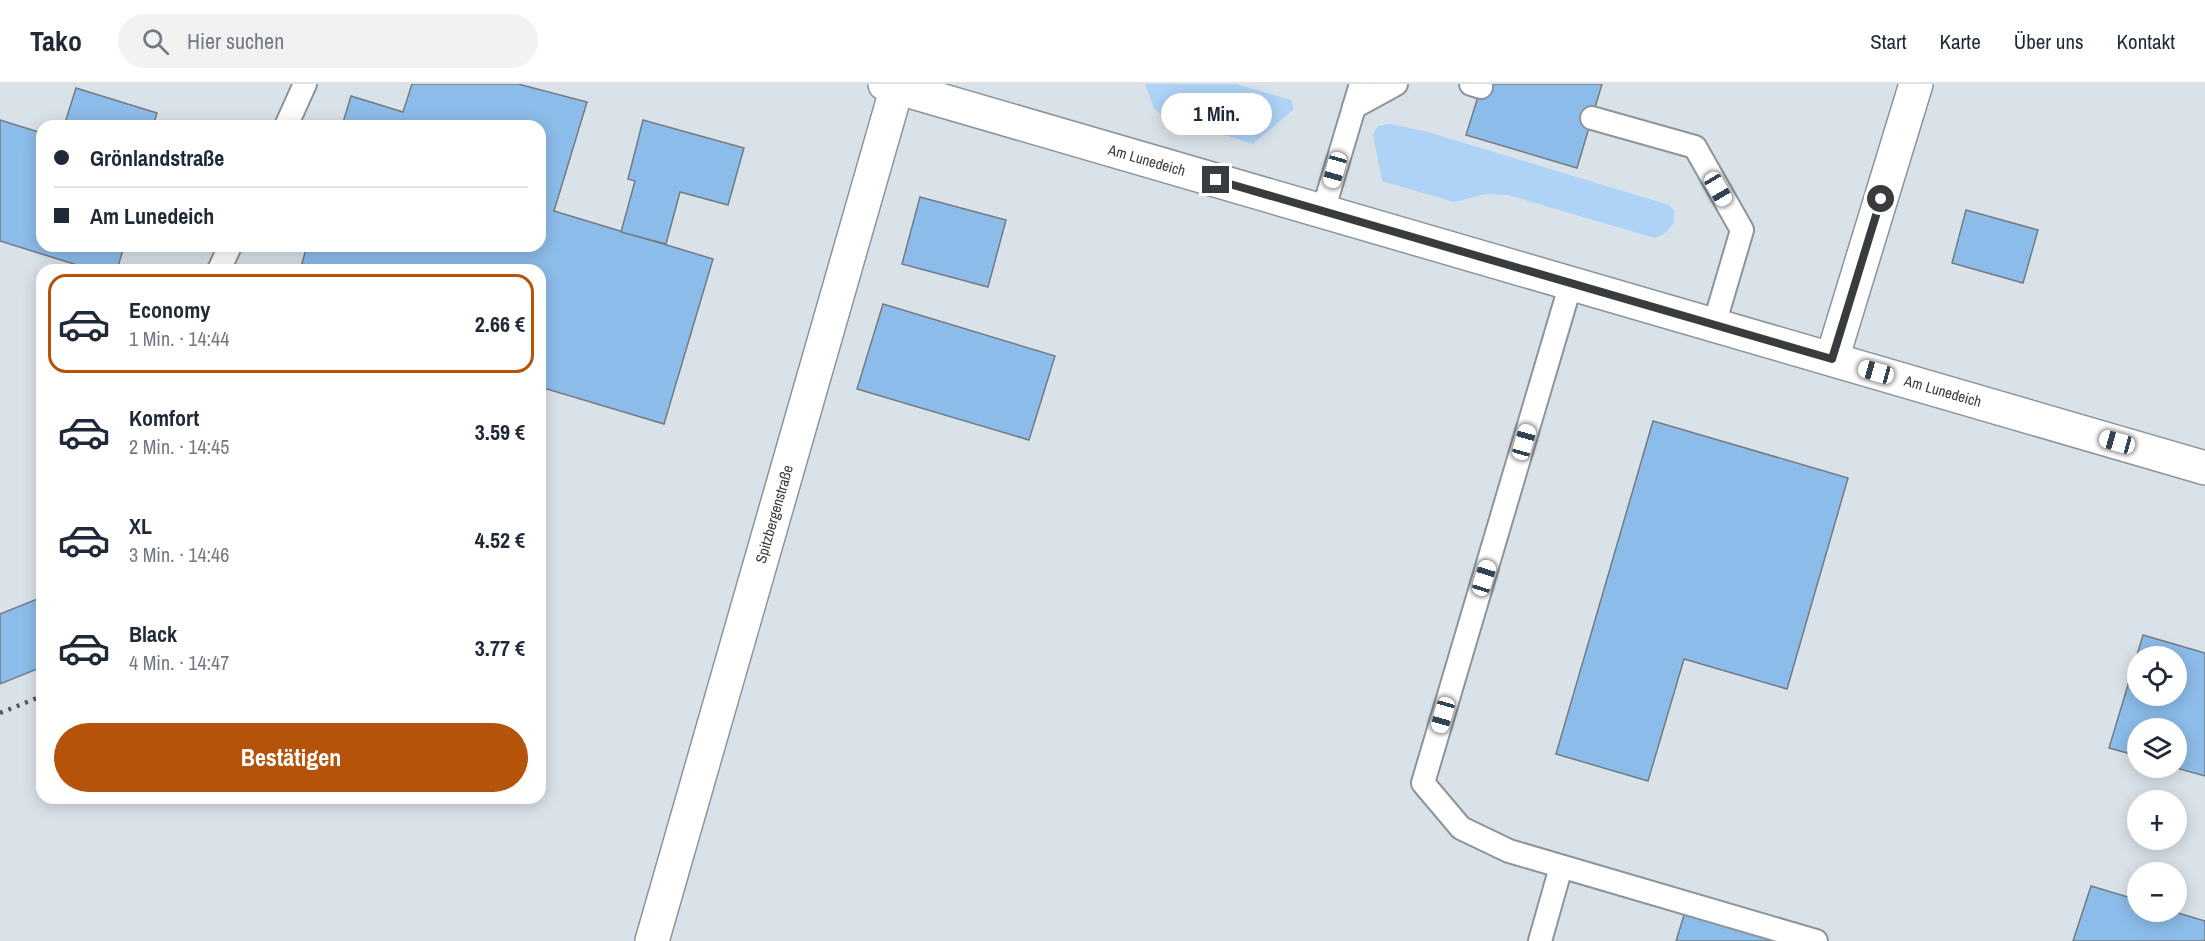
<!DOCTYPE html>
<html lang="de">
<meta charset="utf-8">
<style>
:root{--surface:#fff;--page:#f2f2f3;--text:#1f2937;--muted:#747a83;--line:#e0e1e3;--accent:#b45309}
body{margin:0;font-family:"Archivo Narrow",sans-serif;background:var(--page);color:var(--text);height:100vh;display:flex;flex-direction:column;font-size:22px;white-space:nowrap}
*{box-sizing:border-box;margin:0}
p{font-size:20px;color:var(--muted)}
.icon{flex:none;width:33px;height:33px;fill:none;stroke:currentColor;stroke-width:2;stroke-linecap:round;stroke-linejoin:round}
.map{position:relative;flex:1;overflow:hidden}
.drawer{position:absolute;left:36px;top:180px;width:510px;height:540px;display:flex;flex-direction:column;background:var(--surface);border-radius:18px;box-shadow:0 3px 15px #0003}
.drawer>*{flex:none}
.top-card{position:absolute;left:36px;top:36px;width:510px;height:132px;border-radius:18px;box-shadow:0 3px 15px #0003;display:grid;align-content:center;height:132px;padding:0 18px;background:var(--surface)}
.buttons{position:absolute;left:2127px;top:562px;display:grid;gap:12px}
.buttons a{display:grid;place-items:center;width:60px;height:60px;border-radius:50%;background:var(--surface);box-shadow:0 3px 15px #0003;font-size:30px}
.end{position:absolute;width:27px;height:27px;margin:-14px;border:8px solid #393c3f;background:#fff;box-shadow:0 0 0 3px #fff}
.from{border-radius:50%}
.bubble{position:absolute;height:42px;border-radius:21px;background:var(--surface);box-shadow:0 3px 15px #0003;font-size:20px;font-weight:800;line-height:42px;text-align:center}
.car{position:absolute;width:18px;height:36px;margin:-18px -9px;border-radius:8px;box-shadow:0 0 4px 2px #0007;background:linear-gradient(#fff 24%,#345 0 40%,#fff 0 76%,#345 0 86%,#fff 0)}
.top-card b{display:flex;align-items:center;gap:21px;height:57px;font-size:22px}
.top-card b+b{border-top:2px solid var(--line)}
.top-card i{width:15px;height:15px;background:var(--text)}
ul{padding:10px 0 0;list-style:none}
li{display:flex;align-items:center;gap:18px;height:99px;margin:0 12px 9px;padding:0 6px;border:3px solid transparent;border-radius:18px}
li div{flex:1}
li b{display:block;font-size:22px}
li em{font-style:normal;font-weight:800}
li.current{border-color:var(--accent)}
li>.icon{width:54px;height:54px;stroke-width:1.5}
.primary-button{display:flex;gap:12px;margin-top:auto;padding:12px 18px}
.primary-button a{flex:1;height:69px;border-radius:36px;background:var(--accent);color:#fff;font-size:24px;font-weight:800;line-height:69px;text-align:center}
header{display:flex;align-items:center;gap:36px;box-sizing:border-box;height:84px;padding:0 30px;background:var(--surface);border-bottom:2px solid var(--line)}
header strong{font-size:28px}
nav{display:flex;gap:33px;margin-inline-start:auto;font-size:21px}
.search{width:420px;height:54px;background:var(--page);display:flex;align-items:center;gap:15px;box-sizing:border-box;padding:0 21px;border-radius:33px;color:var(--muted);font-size:22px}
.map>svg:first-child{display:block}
</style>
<header>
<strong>Tako</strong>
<div class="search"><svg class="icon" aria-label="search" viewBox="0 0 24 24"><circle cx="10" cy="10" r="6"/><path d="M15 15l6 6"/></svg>Hier suchen</div>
<nav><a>Start</a><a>Karte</a><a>Über uns</a><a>Kontakt</a></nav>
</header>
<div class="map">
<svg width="2205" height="857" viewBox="0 0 2205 857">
<rect width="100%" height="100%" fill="#dae2e9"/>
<g fill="#aed3f6">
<path d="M1145 0H1236L1291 16 1294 25 1253 60 1161 31 1154 24Z"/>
<path d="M1390 40 1428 48 1669 121 1674 127V139L1665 149 1655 154 1508 111 1486 110 1454 118 1382 97 1373 50 1378 42Z"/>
</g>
<g fill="#8cbce9" stroke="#747b82" stroke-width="1.5" fill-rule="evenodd">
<path d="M412 0H518L587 18 554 127 713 175 664 340 540 303V186H300L307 162H540V42H342L351 12 403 28Z"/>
<path d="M1482 0H1602L1577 84 1466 51Z"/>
<path d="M76 4 157 29 153 42H64Z"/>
<path d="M0 36 42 49V162H124L117 186H93L0 157Z"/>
<path d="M643 36 744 64 728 121 680 108 666 160 621 148 635 97 628 95Z"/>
<path d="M920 113 1006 136 988 203 902 180Z"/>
<path d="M1966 126 2038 146 2023 199 1952 179Z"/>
<path d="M883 220 1055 272 1029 356 857 305Z"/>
<path d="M1653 337 1848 394 1787 605 1684 575 1648 697 1556 670Z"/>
<path d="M42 513V583L0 600V530Z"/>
<path d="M2143 551 2205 569V692L2176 684V645H2138V672L2109 664ZM2138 573H2176V612H2138Z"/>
<path d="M2091 802 2138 816V828H2175L2205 837V857H2073Z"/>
<path d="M1685 828 1781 857H1676Z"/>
</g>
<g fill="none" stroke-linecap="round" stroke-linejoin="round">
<defs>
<g id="service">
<path d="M1471 0 1481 3"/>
<path d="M1354 23 1396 0"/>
<path d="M1592 34 1695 63 1742 146 1714 241"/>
<path d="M286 42 305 0"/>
<path d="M1323 127 1361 0"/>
<path d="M219 186 230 162"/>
<path d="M1571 199 1423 699 1461 744 1509 767 1816 857"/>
<path d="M1540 857 1561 783"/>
</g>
<g id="minor">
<path d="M1832 275 1916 0"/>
<path d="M652 857 897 3"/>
</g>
<path id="tertiary" d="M885 0 2205 384"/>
</defs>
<use href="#service" stroke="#8d959c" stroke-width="26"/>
<use href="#minor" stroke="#8d959c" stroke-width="36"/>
<use href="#tertiary" stroke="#8d959c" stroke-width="36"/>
<use href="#service" stroke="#fff" stroke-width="22"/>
<use href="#minor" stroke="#fff" stroke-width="33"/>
<use href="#tertiary" stroke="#fff" stroke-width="33"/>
<path stroke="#55595d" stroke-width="4.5" stroke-dasharray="3 6" stroke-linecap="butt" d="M0 629 42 612"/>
</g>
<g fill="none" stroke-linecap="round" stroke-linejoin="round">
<path stroke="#393c3f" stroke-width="8" d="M1216 96 1832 275 1881 115"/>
</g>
<g text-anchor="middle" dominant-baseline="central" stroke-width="5" stroke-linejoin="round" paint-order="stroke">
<g font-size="15" fill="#393c3f" stroke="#fff">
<text transform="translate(1147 76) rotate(16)">Am Lunedeich</text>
<text transform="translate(1943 307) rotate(16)">Am Lunedeich</text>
<text transform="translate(774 430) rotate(-74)">Spitzbergenstraße</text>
</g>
</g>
</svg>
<div class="buttons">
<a><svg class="icon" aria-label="locate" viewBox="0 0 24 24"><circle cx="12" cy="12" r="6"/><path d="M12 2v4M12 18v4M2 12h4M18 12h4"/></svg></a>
<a><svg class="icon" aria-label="layers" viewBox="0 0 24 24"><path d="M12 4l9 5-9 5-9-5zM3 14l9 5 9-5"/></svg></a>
<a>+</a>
<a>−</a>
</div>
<i class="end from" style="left:1881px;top:115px"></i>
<i class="end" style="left:1216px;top:96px"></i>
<div class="bubble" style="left:1161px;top:9px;width:111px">1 Min.</div>
<i class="car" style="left:1335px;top:86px;rotate:196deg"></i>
<i class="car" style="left:1718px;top:105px;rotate:150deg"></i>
<i class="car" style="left:1876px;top:288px;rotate:286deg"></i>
<i class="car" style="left:1524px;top:358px;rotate:16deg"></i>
<i class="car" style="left:2117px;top:358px;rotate:286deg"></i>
<i class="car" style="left:1484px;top:494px;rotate:17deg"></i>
<i class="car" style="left:1443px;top:631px;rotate:196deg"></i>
<div class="top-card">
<b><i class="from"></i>Grönlandstraße</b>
<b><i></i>Am Lunedeich</b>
</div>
<section class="drawer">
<ul>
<li class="current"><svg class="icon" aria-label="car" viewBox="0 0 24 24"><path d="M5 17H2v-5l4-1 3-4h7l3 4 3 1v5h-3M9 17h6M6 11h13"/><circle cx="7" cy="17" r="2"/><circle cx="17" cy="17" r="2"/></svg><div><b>Economy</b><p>1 Min. · 14:44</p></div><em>2.66 €</em></li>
<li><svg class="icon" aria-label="car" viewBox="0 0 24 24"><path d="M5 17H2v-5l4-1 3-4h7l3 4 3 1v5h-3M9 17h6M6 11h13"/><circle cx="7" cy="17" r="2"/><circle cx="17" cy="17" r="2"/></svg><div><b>Komfort</b><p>2 Min. · 14:45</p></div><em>3.59 €</em></li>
<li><svg class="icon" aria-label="car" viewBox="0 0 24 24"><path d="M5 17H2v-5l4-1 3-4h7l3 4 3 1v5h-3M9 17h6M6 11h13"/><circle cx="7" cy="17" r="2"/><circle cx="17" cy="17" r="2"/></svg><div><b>XL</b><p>3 Min. · 14:46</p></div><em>4.52 €</em></li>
<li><svg class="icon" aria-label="car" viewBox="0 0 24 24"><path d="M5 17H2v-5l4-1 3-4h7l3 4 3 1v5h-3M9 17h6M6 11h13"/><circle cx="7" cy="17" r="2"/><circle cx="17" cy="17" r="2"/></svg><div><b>Black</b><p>4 Min. · 14:47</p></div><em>3.77 €</em></li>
</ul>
<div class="primary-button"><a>Bestätigen</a></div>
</section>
</div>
